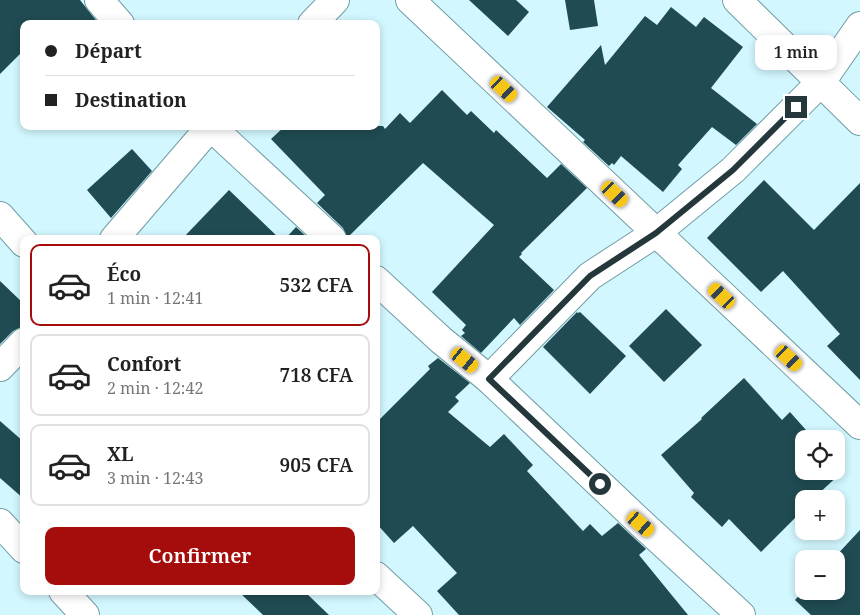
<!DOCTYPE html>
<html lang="fr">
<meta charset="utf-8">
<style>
:root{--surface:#fff;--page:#f6f6f6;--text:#222;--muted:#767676;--line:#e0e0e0;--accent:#a40d0b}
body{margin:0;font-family:"Noto Serif",serif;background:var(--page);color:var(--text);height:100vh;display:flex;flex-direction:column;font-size:19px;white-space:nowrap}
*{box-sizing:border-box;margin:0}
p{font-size:16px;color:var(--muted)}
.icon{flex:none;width:28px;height:28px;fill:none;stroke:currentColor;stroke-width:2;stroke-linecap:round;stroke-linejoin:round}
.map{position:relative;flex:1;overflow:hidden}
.panel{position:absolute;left:20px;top:235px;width:360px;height:360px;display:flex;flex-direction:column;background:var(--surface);border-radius:10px;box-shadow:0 2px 8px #0003}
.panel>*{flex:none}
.top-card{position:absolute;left:20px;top:20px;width:360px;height:110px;border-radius:10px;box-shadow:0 2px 8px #0003;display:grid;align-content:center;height:110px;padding:0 25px;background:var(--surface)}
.buttons{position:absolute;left:795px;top:430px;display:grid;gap:10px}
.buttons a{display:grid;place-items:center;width:50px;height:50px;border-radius:10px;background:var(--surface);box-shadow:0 2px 8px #0003;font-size:25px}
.end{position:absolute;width:22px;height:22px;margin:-11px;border:6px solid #24373a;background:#fff;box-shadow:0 0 0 2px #fff}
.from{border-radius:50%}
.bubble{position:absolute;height:35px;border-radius:10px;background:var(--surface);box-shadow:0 2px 8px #0003;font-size:16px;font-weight:600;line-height:35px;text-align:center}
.car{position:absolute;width:15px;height:30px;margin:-15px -8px;border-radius:6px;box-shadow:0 0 4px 1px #0007;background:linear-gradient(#f5c518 24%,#345 0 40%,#f5c518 0 76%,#345 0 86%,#f5c518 0)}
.top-card b{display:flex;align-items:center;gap:18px;height:48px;font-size:19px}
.top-card b+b{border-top:1px solid var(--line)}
.top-card i{width:12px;height:12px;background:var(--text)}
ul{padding:9px 0 0;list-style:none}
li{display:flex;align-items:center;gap:15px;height:82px;margin:0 10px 8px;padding:0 15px;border:2px solid var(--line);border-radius:10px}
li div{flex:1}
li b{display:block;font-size:19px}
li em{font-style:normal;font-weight:600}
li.on{border-color:var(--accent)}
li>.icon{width:45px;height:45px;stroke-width:1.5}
.primary-button{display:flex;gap:10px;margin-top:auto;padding:10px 25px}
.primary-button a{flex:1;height:58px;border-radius:10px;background:var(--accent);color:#fff;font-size:20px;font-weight:600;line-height:58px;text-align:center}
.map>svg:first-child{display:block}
</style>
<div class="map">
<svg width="860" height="615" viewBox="0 0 860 615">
<rect width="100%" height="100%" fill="#d2f7fe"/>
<g fill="#204b52">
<path d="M0 0H80L99 24H24V50L0 74Z"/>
<path d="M469 0H516L529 12 508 36Z"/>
<path d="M565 0H594L598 26 570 30Z"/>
<path d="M671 7 696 27 704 17 743 47 711 88 757 124 736 145 712 127 678 165 682 169 663 192 621 156 614 165 612 163 609 166 583 142 585 140 547 107 601 45 605 65 645 16 657 25Z"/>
<path d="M442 90 467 115 471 111 494 133 496 130 547 178 561 164 587 188 521 253 522 254 519 257 554 290 520 325 514 318 481 353 461 336 465 333 462 330 466 325 432 292 494 225 423 163 347 238 343 228 317 203 325 195 271 139 285 126H383L385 129 400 113 410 123Z"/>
<path d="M132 149 152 171 111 218 87 190Z"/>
<path d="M764 180 814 230 860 183V380L827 346 840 334 783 271 761 292 707 238Z"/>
<path d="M229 190 280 239H182Z"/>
<path d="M296 227 309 239H285Z"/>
<path d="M0 281 24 304V326L13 331 0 344Z"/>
<path d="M666 309 702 345 664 382 629 346Z"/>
<path d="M577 312 578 313 580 312 626 356 590 394 543 347Z"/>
<path d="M438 358 470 383 455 397 459 401 448 412 490 447 504 434 533 465 527 471 583 531 590 524 602 536 618 523 646 549 639 555 688 615H459L437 591 457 573 413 526 394 543 376 523V423L430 369 428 366Z"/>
<path d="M744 378 782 420 790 412 814 439H804V471H836V463L843 471 813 499H804V507L796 514 798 515 761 552 729 519 722 527 691 497 694 493 661 455 702 419 701 418Z"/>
<path d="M0 421 24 442V499L0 478Z"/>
<path d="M860 530V615H811L795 600 804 590 836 591V559H833Z"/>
<path d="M238 591H304L329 615H263Z"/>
</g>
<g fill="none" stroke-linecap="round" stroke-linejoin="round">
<defs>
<g id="minor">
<path d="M99 0 120 24"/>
<path d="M410 0 860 425"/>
<path d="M737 0 860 121"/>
<path d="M312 24 335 0"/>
<path d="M210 126 332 239"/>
<path d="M0 216 24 243"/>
<path d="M114 239 211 126"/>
<path d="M376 280 441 340 489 379 641 523 741 615"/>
<path d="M0 367 24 342"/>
<path d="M489 379 590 276 656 233 733 170 821 82 860 26"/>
<path d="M0 523 24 549"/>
<path d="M376 576 418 615"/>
<path d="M63 591 85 615"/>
</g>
</defs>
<use href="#minor" stroke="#719da4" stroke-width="30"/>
<use href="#minor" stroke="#fff" stroke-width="28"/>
</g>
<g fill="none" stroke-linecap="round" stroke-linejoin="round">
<path stroke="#24373a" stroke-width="6" d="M600 484 489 379 590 276 656 233 733 170 796 107"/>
</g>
</svg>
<div class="buttons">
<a><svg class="icon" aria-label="locate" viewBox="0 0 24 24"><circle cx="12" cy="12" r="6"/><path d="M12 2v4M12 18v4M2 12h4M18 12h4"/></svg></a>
<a>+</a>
<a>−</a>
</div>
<i class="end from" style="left:600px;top:484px"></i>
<i class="end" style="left:796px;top:107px"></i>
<div class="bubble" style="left:755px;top:35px;width:82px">1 min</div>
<i class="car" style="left:504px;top:89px;rotate:133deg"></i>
<i class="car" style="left:615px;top:194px;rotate:134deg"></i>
<i class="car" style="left:722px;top:296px;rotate:313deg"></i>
<i class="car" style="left:789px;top:358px;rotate:133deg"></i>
<i class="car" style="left:465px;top:360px;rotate:129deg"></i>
<i class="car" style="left:641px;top:524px;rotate:131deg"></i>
<div class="top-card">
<b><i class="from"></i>Départ</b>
<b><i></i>Destination</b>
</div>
<section class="panel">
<ul>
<li class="on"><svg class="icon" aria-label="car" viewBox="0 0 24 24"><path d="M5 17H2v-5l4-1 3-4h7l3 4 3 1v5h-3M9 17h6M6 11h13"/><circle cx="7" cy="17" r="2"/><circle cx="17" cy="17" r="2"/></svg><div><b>Éco</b><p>1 min · 12:41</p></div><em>532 CFA</em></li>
<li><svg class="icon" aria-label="car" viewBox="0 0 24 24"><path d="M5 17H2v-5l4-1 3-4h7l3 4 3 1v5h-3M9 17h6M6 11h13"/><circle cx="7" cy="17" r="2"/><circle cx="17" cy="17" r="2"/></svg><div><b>Confort</b><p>2 min · 12:42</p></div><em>718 CFA</em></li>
<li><svg class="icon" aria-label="car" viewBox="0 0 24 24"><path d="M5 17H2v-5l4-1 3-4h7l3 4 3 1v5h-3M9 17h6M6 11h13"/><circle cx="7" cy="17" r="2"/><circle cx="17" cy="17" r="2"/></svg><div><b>XL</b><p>3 min · 12:43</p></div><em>905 CFA</em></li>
</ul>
<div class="primary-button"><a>Confirmer</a></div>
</section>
</div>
